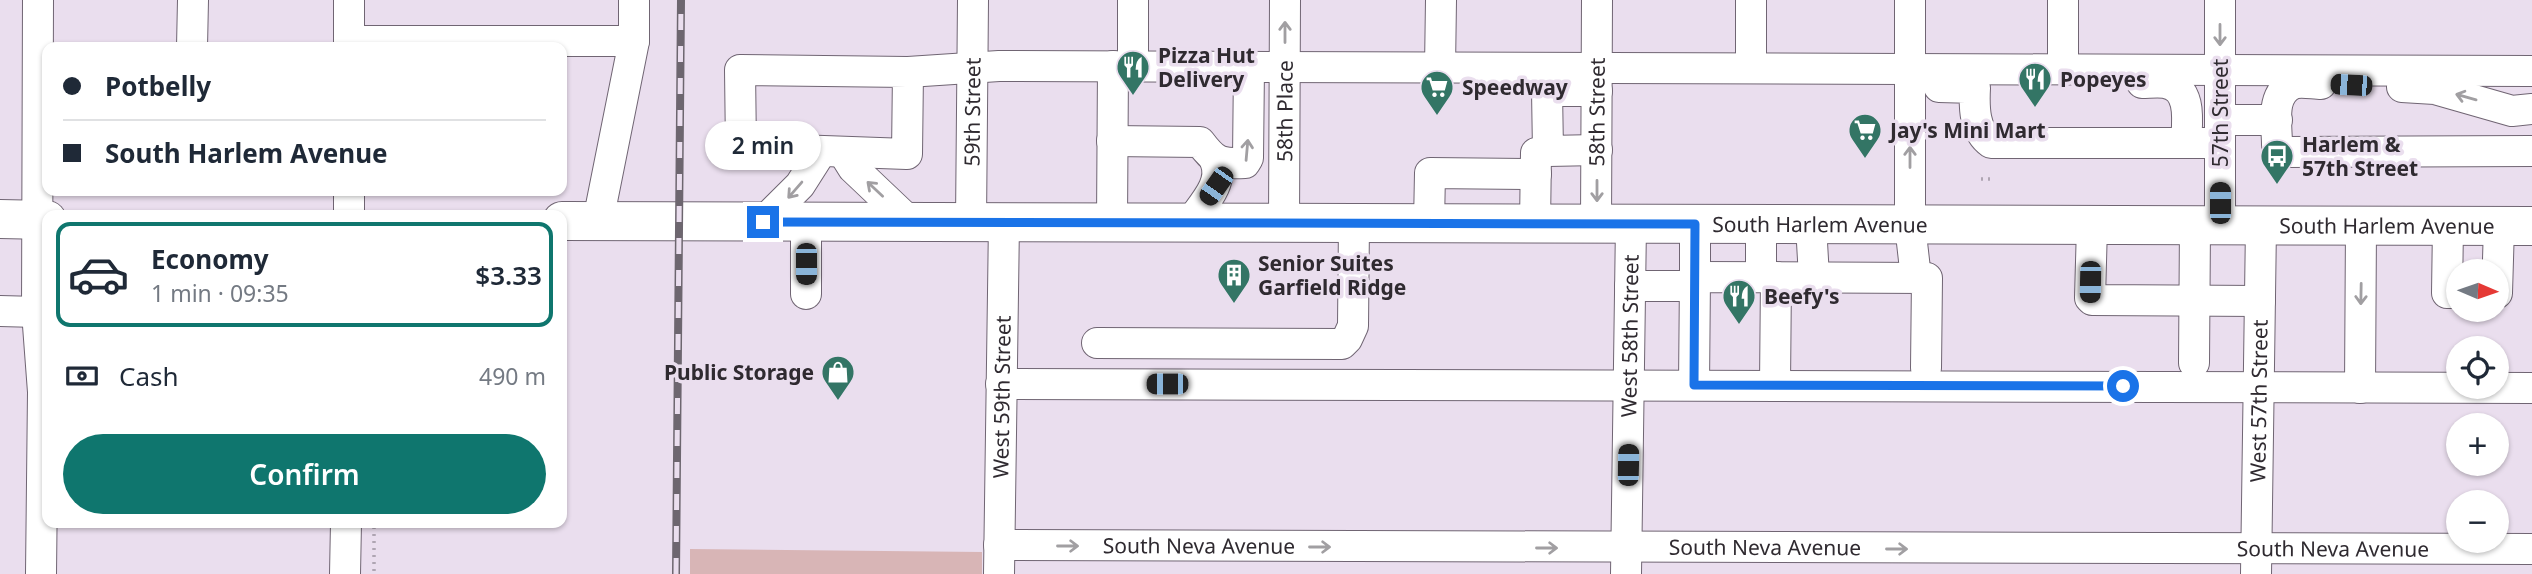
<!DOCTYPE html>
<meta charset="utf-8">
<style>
:root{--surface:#fff;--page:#f6f6f7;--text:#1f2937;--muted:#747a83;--line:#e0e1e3;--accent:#0f766e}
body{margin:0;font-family:"Noto Sans",sans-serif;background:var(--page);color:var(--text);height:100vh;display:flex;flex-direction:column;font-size:26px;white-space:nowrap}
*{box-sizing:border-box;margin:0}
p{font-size:23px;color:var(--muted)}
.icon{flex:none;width:38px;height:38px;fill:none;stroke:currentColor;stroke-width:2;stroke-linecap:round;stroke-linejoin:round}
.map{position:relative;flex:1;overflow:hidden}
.details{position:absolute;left:42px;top:210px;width:525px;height:318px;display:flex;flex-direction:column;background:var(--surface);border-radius:14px;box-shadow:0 2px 5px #0004}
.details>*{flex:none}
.guide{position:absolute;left:42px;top:42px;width:525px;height:154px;border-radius:14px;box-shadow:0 2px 5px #0004;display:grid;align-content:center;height:154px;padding:0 21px;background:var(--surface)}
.needle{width:46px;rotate:92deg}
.tools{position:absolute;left:2446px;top:259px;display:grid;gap:14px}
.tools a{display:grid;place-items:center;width:63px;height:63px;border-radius:50%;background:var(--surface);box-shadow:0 2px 5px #0004;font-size:35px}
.end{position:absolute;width:32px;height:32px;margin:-16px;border:9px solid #1a73e8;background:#fff;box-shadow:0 0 0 4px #fff}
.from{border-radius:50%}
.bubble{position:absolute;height:49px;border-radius:24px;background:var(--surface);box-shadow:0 2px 5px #0004;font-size:23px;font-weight:600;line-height:49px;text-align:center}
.car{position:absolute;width:21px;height:42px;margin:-21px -10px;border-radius:9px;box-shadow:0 0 5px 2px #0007;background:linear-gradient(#222 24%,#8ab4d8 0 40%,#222 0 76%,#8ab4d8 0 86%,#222 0)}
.guide b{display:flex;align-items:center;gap:24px;height:66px;font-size:26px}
.guide b+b{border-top:2px solid var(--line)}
.guide i{width:18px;height:18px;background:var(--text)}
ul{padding:12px 0 0;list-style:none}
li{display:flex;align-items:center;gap:21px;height:105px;margin:0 14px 10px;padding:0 7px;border:4px solid transparent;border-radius:14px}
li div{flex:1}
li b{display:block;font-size:26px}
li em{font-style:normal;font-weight:600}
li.selected{border-color:var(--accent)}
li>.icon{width:63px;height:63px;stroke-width:1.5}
.pay{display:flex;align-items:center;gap:18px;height:77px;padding:0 21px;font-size:26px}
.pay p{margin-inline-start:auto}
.cta{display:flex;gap:14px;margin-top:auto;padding:14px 21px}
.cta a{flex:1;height:80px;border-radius:42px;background:var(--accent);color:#fff;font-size:28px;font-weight:600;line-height:80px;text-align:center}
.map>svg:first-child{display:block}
</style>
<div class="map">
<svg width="2532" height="574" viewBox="0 0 2532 574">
<rect width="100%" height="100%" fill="#eadeee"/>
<path fill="#d8b5b6" d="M690 549 982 552V574H690Z"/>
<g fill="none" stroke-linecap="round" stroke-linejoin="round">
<defs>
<g id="minor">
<path d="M38 0 37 312 43 392 41 574"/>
<path d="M1910 0V225L1916 278"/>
<path d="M2063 0V69"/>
<path d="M349 41H634"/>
<path d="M192 47 193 0"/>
<path d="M349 47V0"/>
<path d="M1133 67V0"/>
<path d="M1440 68 1441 0"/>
<path d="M1751 68V0"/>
<path d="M740 70 908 72 907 154 741 148Z"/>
<path d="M908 72 999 66 2532 71"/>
<path d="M2142 83C2149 83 2158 82 2165 83 2193 88 2187 123 2186 143"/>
<path d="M2321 84C2313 84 2301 81 2293 84 2270 94 2277 124 2277 145L2285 152 2532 151"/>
<path d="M1939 87 1975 88C1974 107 1974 131 1991 143H2220"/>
<path d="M2402 87 2435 89 2512 111 2532 109"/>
<path d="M2220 120H2277"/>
<path d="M1112 141 1200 142C1215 162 1220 164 1245 163L1248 158 1249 67"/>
<path d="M1597 150 1548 151 1547 91H1597"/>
<path d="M843 152 853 168 910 222"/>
<path d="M349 215V191"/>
<path d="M598 221 634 41V0"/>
<path d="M763 222 800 185 821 152"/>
<path id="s1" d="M971 222 973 0"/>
<path d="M1112 222 1113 66"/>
<path d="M1190 223C1202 205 1225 183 1215 161"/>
<path id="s2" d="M1284 223 1285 0"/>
<path d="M1429 223 1430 173 1536 174"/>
<path d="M1535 224 1536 153"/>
<path id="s3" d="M1596 224 1597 0"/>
<path d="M1811 225 1814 277"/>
<path d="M2092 226 2090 298 2092 300 2260 301"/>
<path d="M2220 226V0"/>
<path d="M2448 226 2447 293H2459"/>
<path d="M1695 277V224"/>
<path d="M1761 277V224"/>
<path d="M1630 286H1695"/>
<path d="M2497 293 2499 226"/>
<path d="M806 294V222"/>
<path d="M0 311 37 312"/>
<path d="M1097 343 1342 344 1347 339 1353 326 1354 223"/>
<path d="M2194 363 2195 226"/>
<path d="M1001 384 2532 388"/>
<path d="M1694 385 1695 277 1927 278 1926 368"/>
<path d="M1775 385 1776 277"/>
<path d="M2360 388 2361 226"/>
<path id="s4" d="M999 545 2532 549"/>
<path d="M345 574 346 523"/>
<path id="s5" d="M999 574 1004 222"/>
<path id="s6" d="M1626 574 1631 224"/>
<path id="s7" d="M2256 574 2261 226"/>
</g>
<g id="major">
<path d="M0 219 47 220"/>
<path id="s8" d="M562 221 2532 226"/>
</g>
</defs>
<use href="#minor" stroke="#706573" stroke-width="32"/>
<use href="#major" stroke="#706573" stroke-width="40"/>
<g stroke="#afa5b2" stroke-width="3.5" stroke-dasharray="2 5" stroke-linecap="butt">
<path d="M1981 179H1993"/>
<path d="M374 527V574"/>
</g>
<use href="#minor" stroke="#fff" stroke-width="30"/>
<use href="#major" stroke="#fff" stroke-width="38"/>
<defs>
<path id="rail" d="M676 574 681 0"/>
</defs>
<use href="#rail" stroke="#6d666f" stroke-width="8"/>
<use href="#rail" stroke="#eadeee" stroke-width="5" stroke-dasharray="16" stroke-linecap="butt"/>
</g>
<defs><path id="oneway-shaft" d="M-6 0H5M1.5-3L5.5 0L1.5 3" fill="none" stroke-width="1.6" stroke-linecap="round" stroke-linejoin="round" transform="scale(1.75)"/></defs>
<g stroke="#a19fa2">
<use href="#oneway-shaft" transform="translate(1285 32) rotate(-90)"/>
<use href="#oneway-shaft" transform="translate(2220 35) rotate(90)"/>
<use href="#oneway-shaft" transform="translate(2466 97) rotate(-164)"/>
<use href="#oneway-shaft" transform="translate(1247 150) rotate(-85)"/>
<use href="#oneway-shaft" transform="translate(1910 157) rotate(-90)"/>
<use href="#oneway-shaft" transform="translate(875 189) rotate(-137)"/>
<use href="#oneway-shaft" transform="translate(795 190) rotate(131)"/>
<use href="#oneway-shaft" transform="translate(1597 191) rotate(90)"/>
<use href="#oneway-shaft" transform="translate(2361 294) rotate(91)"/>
<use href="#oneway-shaft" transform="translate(1068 546)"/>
<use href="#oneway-shaft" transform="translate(1320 547)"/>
<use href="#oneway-shaft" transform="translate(1547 548)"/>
<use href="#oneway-shaft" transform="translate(1897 549)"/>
</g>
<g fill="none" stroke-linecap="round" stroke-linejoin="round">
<path stroke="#1a73e8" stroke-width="9" d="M763 222 1695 224 1694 385 2123 386"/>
</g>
<defs>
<symbol id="restaurant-pin" viewBox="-11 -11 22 30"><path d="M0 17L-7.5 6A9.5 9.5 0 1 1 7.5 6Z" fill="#337565" stroke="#eadeee"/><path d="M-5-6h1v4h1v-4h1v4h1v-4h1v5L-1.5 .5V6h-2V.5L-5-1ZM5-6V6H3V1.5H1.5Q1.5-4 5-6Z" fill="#fff"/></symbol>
<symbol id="supermarket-pin" viewBox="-11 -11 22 30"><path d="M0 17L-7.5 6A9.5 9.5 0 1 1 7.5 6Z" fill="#337565" stroke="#eadeee"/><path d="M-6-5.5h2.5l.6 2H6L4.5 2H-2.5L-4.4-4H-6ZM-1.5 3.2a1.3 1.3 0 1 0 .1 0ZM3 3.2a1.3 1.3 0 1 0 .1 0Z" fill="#fff"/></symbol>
<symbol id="bus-pin" viewBox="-11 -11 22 30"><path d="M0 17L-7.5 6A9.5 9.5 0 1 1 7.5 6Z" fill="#337565" stroke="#eadeee"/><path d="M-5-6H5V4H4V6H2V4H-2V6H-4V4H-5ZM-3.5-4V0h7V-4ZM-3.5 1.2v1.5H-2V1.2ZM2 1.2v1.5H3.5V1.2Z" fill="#fff"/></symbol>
<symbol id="building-pin" viewBox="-11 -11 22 30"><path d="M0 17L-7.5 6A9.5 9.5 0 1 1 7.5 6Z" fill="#337565" stroke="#eadeee"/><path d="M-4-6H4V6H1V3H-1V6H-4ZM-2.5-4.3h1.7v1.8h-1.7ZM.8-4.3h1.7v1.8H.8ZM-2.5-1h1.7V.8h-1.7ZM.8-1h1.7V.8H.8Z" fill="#fff"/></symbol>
<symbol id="shop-pin" viewBox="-11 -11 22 30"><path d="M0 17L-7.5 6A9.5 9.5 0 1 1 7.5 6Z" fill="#337565" stroke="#eadeee"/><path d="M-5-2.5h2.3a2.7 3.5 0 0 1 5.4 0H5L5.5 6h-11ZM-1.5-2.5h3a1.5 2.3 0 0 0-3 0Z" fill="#fff"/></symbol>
</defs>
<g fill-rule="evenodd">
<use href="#restaurant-pin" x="1114" y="48" width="38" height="52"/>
<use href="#restaurant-pin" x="2016" y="60" width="38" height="52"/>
<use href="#supermarket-pin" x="1418" y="68" width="38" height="52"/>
<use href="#supermarket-pin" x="1846" y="111" width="38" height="52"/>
<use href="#bus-pin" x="2258" y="137" width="38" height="52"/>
<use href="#building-pin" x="1215" y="256" width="38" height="52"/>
<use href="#restaurant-pin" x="1720" y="277" width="38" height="52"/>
<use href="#shop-pin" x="819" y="353" width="38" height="52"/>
</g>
<g text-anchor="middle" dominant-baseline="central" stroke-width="7" stroke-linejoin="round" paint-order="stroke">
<g font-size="21" font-weight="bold" fill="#2f2a30" stroke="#eadeee" text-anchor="start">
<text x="1158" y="55">Pizza Hut<tspan x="1158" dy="24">Delivery</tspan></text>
<text x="2060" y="79">Popeyes</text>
<text x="1462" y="87">Speedway</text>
<text x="1890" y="130">Jay's Mini Mart</text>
<text x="2302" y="144">Harlem &amp;<tspan x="2302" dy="24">57th Street</tspan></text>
<text x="1258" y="263">Senior Suites<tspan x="1258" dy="24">Garfield Ridge</tspan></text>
<text x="1764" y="296">Beefy's</text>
<text x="814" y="372" text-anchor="end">Public Storage</text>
</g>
<g font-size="21" fill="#2f2a30" stroke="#eadeee">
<text stroke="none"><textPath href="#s1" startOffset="110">59th Street</textPath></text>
<text stroke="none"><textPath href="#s2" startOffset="112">58th Place</textPath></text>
<text stroke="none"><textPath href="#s3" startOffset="112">58th Street</textPath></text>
<text transform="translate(2220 113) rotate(-90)">57th Street</text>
<text stroke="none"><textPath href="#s8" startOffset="1258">South Harlem Avenue</textPath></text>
<text stroke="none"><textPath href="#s8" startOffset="1825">South Harlem Avenue</textPath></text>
<text stroke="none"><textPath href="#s6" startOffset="238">West 58th Street</textPath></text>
<text stroke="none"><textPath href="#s5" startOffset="177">West 59th Street</textPath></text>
<text stroke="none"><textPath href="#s7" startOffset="173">West 57th Street</textPath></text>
<text stroke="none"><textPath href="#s4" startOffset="200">South Neva Avenue</textPath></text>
<text stroke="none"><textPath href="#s4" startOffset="766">South Neva Avenue</textPath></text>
<text stroke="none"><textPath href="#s4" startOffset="1334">South Neva Avenue</textPath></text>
</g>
</g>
</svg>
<div class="tools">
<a><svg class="needle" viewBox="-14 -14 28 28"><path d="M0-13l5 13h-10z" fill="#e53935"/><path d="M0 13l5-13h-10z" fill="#747a83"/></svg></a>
<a><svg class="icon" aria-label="locate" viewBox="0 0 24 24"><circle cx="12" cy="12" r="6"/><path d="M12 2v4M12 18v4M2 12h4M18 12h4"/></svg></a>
<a>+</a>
<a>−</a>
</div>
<i class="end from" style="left:2123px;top:386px"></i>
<i class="end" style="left:763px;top:222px"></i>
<div class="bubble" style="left:705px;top:121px;width:116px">2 min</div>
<i class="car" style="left:2351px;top:85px;rotate:273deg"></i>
<i class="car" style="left:1216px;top:186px;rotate:215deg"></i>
<i class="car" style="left:2220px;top:203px;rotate:0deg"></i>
<i class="car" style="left:806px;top:264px;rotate:180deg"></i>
<i class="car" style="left:2090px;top:282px;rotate:181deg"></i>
<i class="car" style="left:1167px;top:384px;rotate:270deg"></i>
<i class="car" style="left:1628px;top:465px;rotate:1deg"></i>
<div class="guide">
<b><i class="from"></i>Potbelly</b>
<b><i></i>South Harlem Avenue</b>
</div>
<section class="details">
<ul>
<li class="selected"><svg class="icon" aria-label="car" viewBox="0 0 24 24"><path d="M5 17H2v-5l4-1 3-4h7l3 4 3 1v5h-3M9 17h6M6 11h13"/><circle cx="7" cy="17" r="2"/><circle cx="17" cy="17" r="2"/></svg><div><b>Economy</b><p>1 min · 09:35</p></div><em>$3.33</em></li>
</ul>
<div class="pay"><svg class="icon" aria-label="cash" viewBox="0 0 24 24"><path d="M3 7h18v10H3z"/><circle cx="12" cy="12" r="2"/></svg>Cash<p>490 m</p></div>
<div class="cta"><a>Confirm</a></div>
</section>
</div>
